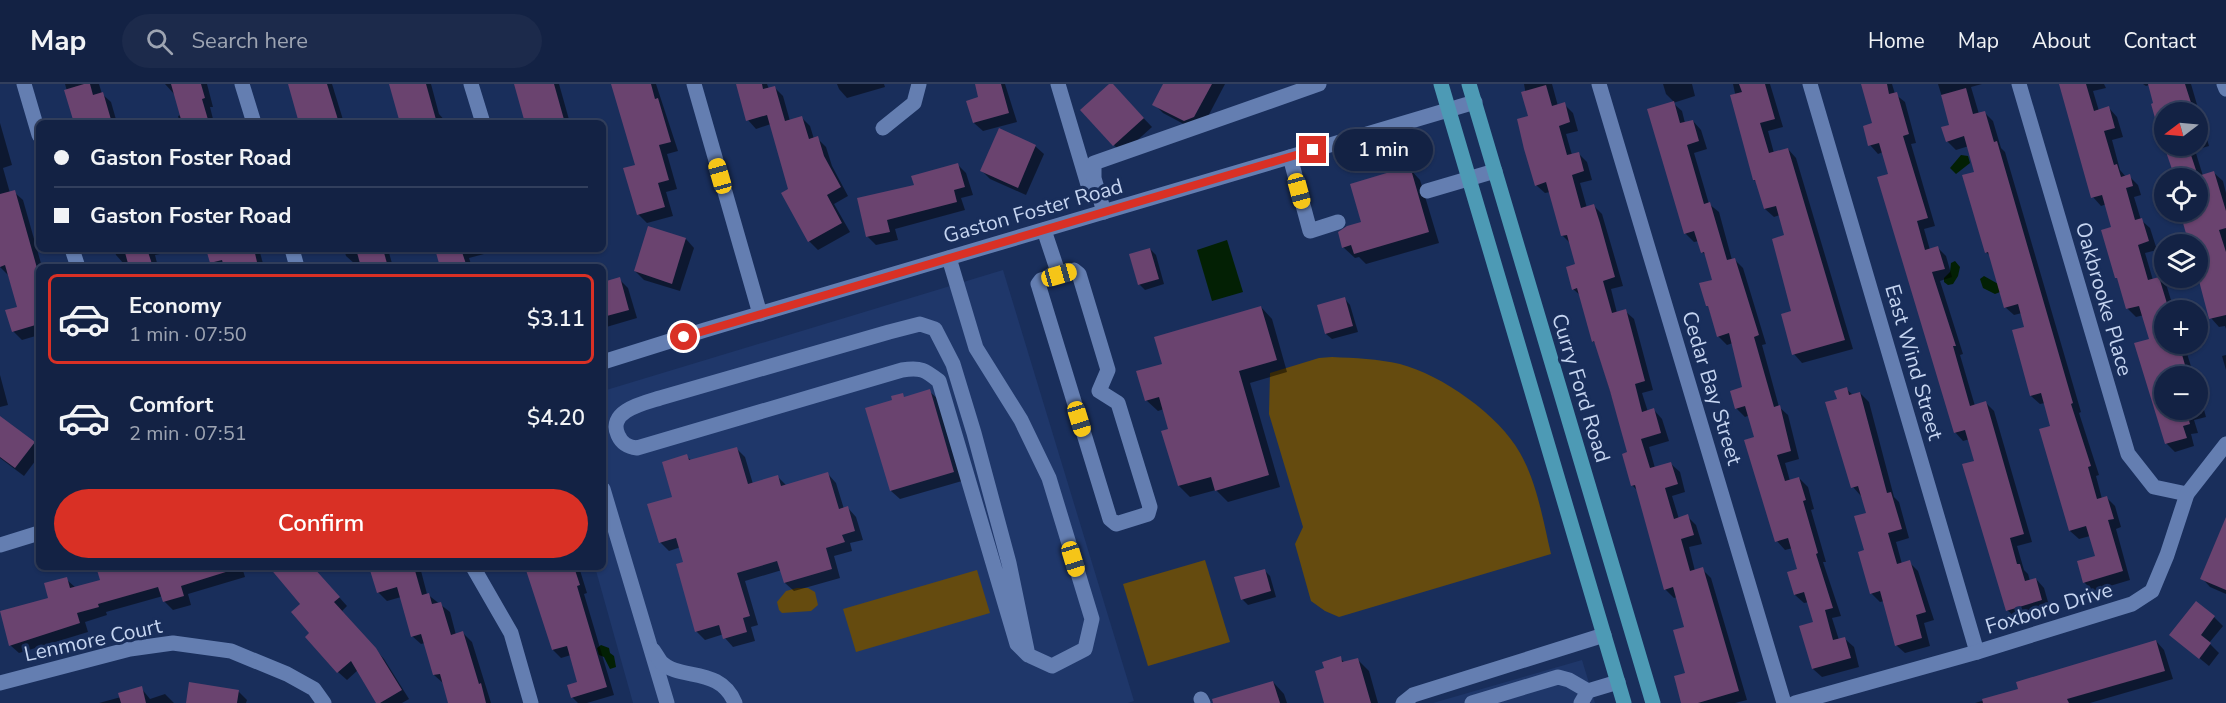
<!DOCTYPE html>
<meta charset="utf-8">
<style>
:root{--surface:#132244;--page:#1c2a4b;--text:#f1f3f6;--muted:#9da4b2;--line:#323f5d;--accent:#d93025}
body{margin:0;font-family:"Nunito Sans",sans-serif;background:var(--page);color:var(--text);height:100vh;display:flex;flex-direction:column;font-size:22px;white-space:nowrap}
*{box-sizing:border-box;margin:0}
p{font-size:20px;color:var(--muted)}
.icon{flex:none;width:33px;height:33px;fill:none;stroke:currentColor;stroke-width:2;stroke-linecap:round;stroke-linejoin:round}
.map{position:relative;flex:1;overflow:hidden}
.side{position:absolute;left:36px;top:180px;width:570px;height:306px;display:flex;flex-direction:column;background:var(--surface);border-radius:9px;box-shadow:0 2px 4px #0004,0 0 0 2px var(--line)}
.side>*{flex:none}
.top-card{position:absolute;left:36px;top:36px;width:570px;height:132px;border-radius:9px;box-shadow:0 2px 4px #0004,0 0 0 2px var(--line);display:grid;align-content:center;height:132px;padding:0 18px;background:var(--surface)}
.needle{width:39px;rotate:254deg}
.controls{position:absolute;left:2154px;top:18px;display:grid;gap:12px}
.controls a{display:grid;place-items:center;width:54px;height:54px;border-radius:50%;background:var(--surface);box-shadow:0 2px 4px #0004,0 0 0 2px var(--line);font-size:30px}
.end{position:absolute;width:27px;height:27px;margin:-14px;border:8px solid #d93025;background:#fff;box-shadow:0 0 0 3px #fff}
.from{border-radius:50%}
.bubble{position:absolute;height:42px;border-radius:21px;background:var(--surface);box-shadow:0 2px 4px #0004,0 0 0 2px var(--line);font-size:20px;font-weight:600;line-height:42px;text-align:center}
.car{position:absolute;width:18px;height:36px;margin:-18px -9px;border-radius:8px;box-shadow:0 0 4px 2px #0007;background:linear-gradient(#f5c518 24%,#345 0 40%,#f5c518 0 76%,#345 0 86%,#f5c518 0)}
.top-card b{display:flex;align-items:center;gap:21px;height:57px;font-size:22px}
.top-card b+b{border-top:2px solid var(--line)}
.top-card i{width:15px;height:15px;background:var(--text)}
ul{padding:10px 0 0;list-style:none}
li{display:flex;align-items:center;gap:18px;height:90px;margin:0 12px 9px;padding:0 6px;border:3px solid transparent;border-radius:9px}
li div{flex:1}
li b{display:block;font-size:22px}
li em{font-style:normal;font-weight:600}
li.selected{border-color:var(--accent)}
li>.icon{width:54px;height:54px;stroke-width:1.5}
.primary-button{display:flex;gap:12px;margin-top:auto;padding:12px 18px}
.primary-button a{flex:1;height:69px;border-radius:36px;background:var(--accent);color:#fff;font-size:24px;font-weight:600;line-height:69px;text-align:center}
header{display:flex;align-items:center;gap:36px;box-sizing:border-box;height:84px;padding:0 30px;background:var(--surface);border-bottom:2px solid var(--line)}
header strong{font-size:28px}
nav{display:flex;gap:33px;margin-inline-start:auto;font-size:21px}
.search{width:420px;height:54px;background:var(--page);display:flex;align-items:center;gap:15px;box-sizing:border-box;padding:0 21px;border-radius:33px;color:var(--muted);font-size:22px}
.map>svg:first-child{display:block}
</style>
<header>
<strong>Map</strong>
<div class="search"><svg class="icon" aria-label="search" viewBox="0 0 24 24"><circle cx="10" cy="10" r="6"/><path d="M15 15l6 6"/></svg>Search here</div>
<nav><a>Home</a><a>Map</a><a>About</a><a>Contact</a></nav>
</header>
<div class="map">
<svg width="2226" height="619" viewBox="0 0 2226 619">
<rect width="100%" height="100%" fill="#192e5b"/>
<g fill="#1f376a">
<path d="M1003 186 1134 617 1128 619H633L595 483H603V307Z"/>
<path d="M1582 576 1595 619H1433Z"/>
</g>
<g fill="#654b0f">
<path d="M1332 273C1355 274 1378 275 1400 280 1442 291 1499 331 1520 369 1537 399 1543 436 1551 470L1339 533 1325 527 1311 517 1295 460 1303 443 1269 330 1270 289 1319 274Z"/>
<path d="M1205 476 1230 558 1148 582 1123 500Z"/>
<path d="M977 486 990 529 856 568 843 525Z"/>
<path d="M797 504H808L815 508 818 521 811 527 782 529 779 526 777 518 786 507Z"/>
</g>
<g fill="#032004">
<path d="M1961 71 1968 72 1970 79 1956 90 1950 84Z"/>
<path d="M1227 156 1243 208 1212 217 1197 166Z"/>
<path d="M1955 177 1960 183 1958 192 1953 200 1948 201 1944 198V194L1950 188 1951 179Z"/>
<path d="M1984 192 2000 201V208L1995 210 1983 204 1980 195Z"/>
<path d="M601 561 609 564 610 569 614 572 616 583 610 585 604 573 599 571 597 564Z"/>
</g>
<g fill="#0007">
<path d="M65 0H99L102 10 111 18 117 39H76Z"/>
<path d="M165 0H207L213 23H210L214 39H180L178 32 181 31 175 11Z"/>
<path d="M289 0H332L344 39H300Z"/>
<path d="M391 0H431L439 30 447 39H402Z"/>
<path d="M515 0H559L570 39H527Z"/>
<path d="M613 0H656L678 67 667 70 677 105 666 108 673 132 647 139 638 130 637 82Z"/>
<path d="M737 0H767L769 5 775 4 783 12 790 37 802 34 810 42 814 55 817 54 826 63 832 82 848 112 834 120 850 148 818 166 809 157 790 106 771 40 756 45 748 36Z"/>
<path d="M837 0H884L885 3 847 14 839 5Z"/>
<path d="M976 0H1005L1017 38 983 47 974 39 980 14Z"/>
<path d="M1111 0 1152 43 1122 70 1114 61Z"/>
<path d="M1165 0H1225L1203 42 1193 45 1163 29 1154 20Z"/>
<path d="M1524 0H1552L1558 22 1564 20 1573 29 1578 47 1566 50 1572 71 1578 69 1587 78 1592 96 1580 99 1587 124 1594 122 1602 130 1623 202 1611 205 1617 229 1625 227 1634 235 1653 306 1642 309 1648 328 1654 326 1662 335 1669 357 1649 363 1655 384 1671 380 1680 388 1685 408 1672 412 1679 435 1687 432 1696 441 1702 460 1689 463 1695 487 1702 485 1711 494 1747 616 1735 619H1683L1686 590V544L1677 513 1674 514 1665 505 1638 407 1632 401 1629 369 1596 260 1593 257 1581 212 1573 205 1577 181 1571 160 1563 152 1550 108 1545 109 1536 101 1530 33Z"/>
<path d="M1663 0H1692L1695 12 1673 19 1682 27 1685 39 1693 37 1701 46 1707 65 1694 69 1709 120 1719 128 1732 176 1734 175 1743 184 1766 260 1762 261 1779 323 1788 331 1799 375 1785 379 1790 397 1799 394 1808 403 1814 425 1811 426 1826 478H1823L1841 532 1832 534 1839 556 1845 555 1854 563 1859 583 1822 593 1813 585 1801 543 1815 539 1809 518 1804 519 1795 511 1789 489 1799 486 1793 464 1785 466 1777 457 1767 428 1746 357 1756 354 1750 331 1745 333 1736 324 1732 308 1744 304 1733 259 1727 261 1718 252 1701 200 1714 197 1707 172 1702 168 1699 157 1694 158 1685 149 1648 26 1674 18 1666 10Z"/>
<path d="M1733 0H1770L1783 43 1768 47 1774 69 1788 65 1796 74 1853 265 1802 279 1794 270 1793 228 1786 152 1780 131 1774 133 1765 125 1758 99 1754 96Z"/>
<path d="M1862 0H1892L1895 10 1905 18 1916 59 1911 60 1935 142 1924 145 1930 166 1938 164 1946 172 1952 193 1940 197 1963 270 1960 271 1975 322 1986 319 1994 327 2032 458 2017 462 2024 486 2028 490 2030 497 2036 495 2044 504 2050 525 2016 534 2007 526 1976 378 1970 355 1963 357 1955 348 1883 68 1878 70 1870 61 1874 41Z"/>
<path d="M1938 0H1982L1971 3 1979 30 1984 28 1993 37 2001 64 2005 68 2081 328 2079 329 2099 391 2096 392 2102 415 2107 414 2115 422 2121 443 2116 445 2130 496 2093 507 2084 498 2096 473 2090 452 2079 455 2070 447 2052 343 2045 319 2040 320 2031 312 2026 244 2022 229 2014 231 2005 223 1991 173 1986 168 1976 89 1969 62 1956 66 1947 57 1951 42Z"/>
<path d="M2060 0H2104L2106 4 2093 7 2099 27 2109 24 2117 33 2123 53 2112 56 2120 86 2126 93 2129 92 2138 101 2141 111 2134 113 2141 136 2150 144 2157 166 2145 169 2153 196 2159 195 2167 203 2174 226H2164V260H2184L2194 292H2164V326H2198V304L2206 333 2194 336 2198 349 2191 350 2194 362 2175 368 2166 359 2151 256 2144 231 2136 233 2128 225 2120 197 2116 193 2113 144 2107 120 2101 122 2093 113Z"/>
<path d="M2143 0H2191L2209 62 2195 66 2203 92 2214 89 2223 97 2226 109V245L2225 242 2219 243 2211 234 2198 187V160H2190L2180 128H2198V94H2176L2166 62H2198V28H2164V58L2153 21 2155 20 2149 1 2146 2Z"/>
<path d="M0 39 12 81 3 84 10 109 14 108 23 116 42 183H39V251L22 256 13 247 19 224 8 191 0 183Z"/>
<path d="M1035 62 1044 70 1026 111 990 95 982 87Z"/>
<path d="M958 81 966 89 973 111 961 114 965 126 895 145 898 156 876 161 867 152 916 102Z"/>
<path d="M1409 84 1420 96 1439 159 1366 180 1359 173 1355 174 1343 163Z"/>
<path d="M686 155 694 164 680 207 644 196 635 187Z"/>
<path d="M114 165H158L160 170 155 171 158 183H131L129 179 124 180 116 171Z"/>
<path d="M208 165H259L264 183H214Z"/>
<path d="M344 165H388L393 183H362L361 178 355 180 346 172Z"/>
<path d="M438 165H483L484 170 469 174 472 183H442Z"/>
<path d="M1150 165 1156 171 1164 200 1145 206 1139 200Z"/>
<path d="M619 195 628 204 637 234 603 244V200Z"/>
<path d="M1345 215 1350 221 1358 248 1332 255 1326 250 1319 222Z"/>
<path d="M1261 223 1272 235 1287 288 1250 299 1280 403 1228 418 1216 406 1190 413 1179 402 1170 346 1164 325 1158 327 1146 316Z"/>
<path d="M2226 271V286L2222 272Z"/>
<path d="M0 291 8 321 0 323Z"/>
<path d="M1846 305 1853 311 1860 309 1869 318 1894 413 1899 418 1909 454 1896 458 1902 480 1909 478 1918 487 1934 536 1924 539 1930 562 1905 569 1896 561 1884 517 1880 518 1871 509 1866 467 1868 430 1861 412 1853 403 1838 316Z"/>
<path d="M929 307 938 315 962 397 900 415 891 407 894 317 902 311 905 314Z"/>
<path d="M0 334 39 364V372L24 392 0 374Z"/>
<path d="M736 364 745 373 753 400 778 393 787 402 828 390 836 399 844 425 848 424 856 433 863 456 850 459 852 467 834 472 840 494 794 507 785 499 782 486 745 497 758 541 751 543 755 557 733 563 725 554 724 550 705 556 696 547 681 463 669 467 660 458 686 372 692 377Z"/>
<path d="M2226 435V510L2210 503 2202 494Z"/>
<path d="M113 483H242L245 493 188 510 191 521 173 526 164 517 163 512 106 528 107 531 85 538 88 548 19 569 10 561 66 495 76 504 102 497Z"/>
<path d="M270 483H312L347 522 342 527 384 575 409 615 402 619H378L358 586 347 596 338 588 311 549 302 520Z"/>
<path d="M371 483H420L427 510 450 528 456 551 463 549 472 558 491 619H450L443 599 434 591 425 559 421 560 412 552 401 513 387 517 378 508Z"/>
<path d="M537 483H579L587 509 584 510 614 611 587 619H578L572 613 579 599 571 571 561 574 553 566Z"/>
<path d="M1264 486 1270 492 1276 513 1248 521 1242 515Z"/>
<path d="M2214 533 2223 542 2209 559 2219 569 2209 582 2171 551Z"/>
<path d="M2156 557 2164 566 2173 595 2090 619H1975L2020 606Z"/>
<path d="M1340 574 1345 579 1357 575 1369 587 1378 619H1326V585Z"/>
<path d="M1273 598 1284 610 1287 619H1235Z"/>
<path d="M141 604 150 615 165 610 174 619H99L121 613Z"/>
<path d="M238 607 247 616 246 619H187Z"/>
</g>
<g fill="#6a436f">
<path d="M84 0H90L93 11 103 8 112 39H74L64 6Z"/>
<path d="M171 0H201L205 14 202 15 209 39H182Z"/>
<path d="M288 0H327L339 39H299Z"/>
<path d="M389 0H426L437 39H400Z"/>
<path d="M514 0H554L565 39H525Z"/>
<path d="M611 0H651L655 15 658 14 671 58 659 61 669 96 658 99 665 123 637 131 623 84 635 81Z"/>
<path d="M736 0H762L763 5 775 2 785 37 802 32 809 55 818 52 824 72 841 103 827 111 842 139 808 158 781 109 788 105 767 31 746 37Z"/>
<path d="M975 0H1001L1009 29 973 39 966 17 978 13Z"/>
<path d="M1109 0H1113L1144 34 1113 62 1080 26Z"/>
<path d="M1163 0H1212L1194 33 1184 37 1152 21Z"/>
<path d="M1739 0H1765L1775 35 1760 39 1769 69 1788 64 1845 256 1792 271 1781 230 1791 227 1772 155 1784 151 1776 122 1764 125 1755 96H1753L1730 11 1742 8Z"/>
<path d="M1861 0H1887L1889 10 1897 8 1909 50 1903 52 1928 134 1917 137 1925 166 1938 162 1945 185 1932 188 1956 262H1953L1970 322 1986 317 2024 450 2010 454 2017 480H2020L2025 497 2036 494 2042 516 2006 527 1962 380 1974 377 1965 346 1954 349 1877 93 1888 90 1879 59 1868 62 1863 42 1872 39Z"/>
<path d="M2059 0H2086L2094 27 2109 22 2115 44 2104 47 2114 81 2117 80 2121 93 2130 90 2133 102 2126 104 2135 136 2142 134 2149 157 2138 161 2148 196 2159 193 2169 226H2164V260H2179L2185 281 2164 287V326H2186L2190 340 2183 342 2187 354 2165 360 2134 259 2149 255 2139 222 2126 225 2117 194H2115L2101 146 2111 143 2102 111 2091 114Z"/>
<path d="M2148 0H2185L2194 28H2164V54L2161 55 2151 20 2153 19Z"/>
<path d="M1546 1 1552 22 1565 18 1570 38 1559 42 1567 71 1579 68 1584 87 1572 91 1581 124 1594 120 1600 139 1615 193 1603 197 1612 229 1626 225 1645 297 1635 300 1642 328 1654 324 1661 349 1641 355 1650 384 1671 378 1678 400 1665 404 1674 435 1688 430 1694 451 1681 455 1690 487 1703 483 1739 607 1698 619H1681L1674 592 1685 589 1673 546 1684 543 1673 503 1664 506 1635 401 1631 402 1622 370 1627 368 1610 307 1594 257 1592 258 1577 204 1572 206 1566 183 1575 180 1567 151 1561 152 1546 98 1535 102 1524 65 1517 35 1528 32 1521 8Z"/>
<path d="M1966 4 1973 30 1985 27 1994 58 1997 57 2073 319 2071 320 2091 382 2088 383 2097 415 2107 412 2114 435 2108 436 2123 487 2083 499 2077 477 2095 472 2086 442 2069 447 2039 345 2050 342 2041 309 2030 312 2012 246 2024 243 2018 220 2004 224 1988 168 1985 169 1962 91 1974 88 1964 52 1946 58 1941 43 1949 41 1941 11Z"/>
<path d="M1674 17 1680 39 1693 36 1699 57 1687 61 1704 120 1710 118 1727 176 1735 174 1759 251 1754 253 1774 323 1780 321 1785 342 1791 367 1777 371 1785 397 1799 393 1806 416 1803 417 1818 469 1816 470 1833 524 1825 526 1833 556 1845 553 1851 574 1812 585 1799 542 1813 538 1804 508 1794 511 1787 488 1797 485 1788 454 1775 458 1744 356 1754 353 1745 322 1735 325 1730 307 1742 303 1729 249 1717 253 1708 222H1706L1699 199 1712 196 1704 168 1701 169 1694 147 1684 150 1647 25Z"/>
<path d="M999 44 1036 61 1018 104 980 87Z"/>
<path d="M2164 62H2188L2198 92 2214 87 2226 127V144L2219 146 2226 168V231L2209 235 2198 193V160H2189L2181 132 2198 128V94H2175Z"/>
<path d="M958 79 965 103 954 106 957 118 887 136 890 148 866 153 857 114 914 101 911 92Z"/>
<path d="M1410 82 1429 148 1354 170 1351 161 1342 164 1338 148 1347 142 1361 138 1350 100Z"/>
<path d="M15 106 39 191V240L12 248 5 226 17 223 5 181 0 183V110Z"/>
<path d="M648 142 686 154 672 200 634 187Z"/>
<path d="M1150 164 1159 195 1138 201 1129 170Z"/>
<path d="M124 165H147L153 183H129Z"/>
<path d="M206 165H254L257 178 238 183H224L222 176 210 179Z"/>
<path d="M356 165H383L388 183H361Z"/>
<path d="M435 165H461L467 183H440Z"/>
<path d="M620 193 629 226 603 233V198Z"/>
<path d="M1345 213 1353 242 1325 250 1317 221Z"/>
<path d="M1261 222 1277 276 1239 287 1269 391 1215 407 1211 393 1178 402 1161 347 1168 345 1159 313 1145 317 1136 287 1162 280 1154 253Z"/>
<path d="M1847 303 1849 311 1860 308 1887 409 1891 408 1902 445 1888 449 1897 480 1910 476 1926 528 1916 531 1922 554 1895 562 1880 507 1870 510 1858 468 1864 466 1854 432 1866 429 1858 402 1851 404 1825 318 1837 315 1834 307Z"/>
<path d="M930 305 954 388 890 407 865 324 892 316 891 312 903 309 904 313Z"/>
<path d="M0 332 35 358 15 384 0 373Z"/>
<path d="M737 363 748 400 778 391 781 402 828 388 839 425 848 422 855 447 842 451 845 458 826 464 832 485 784 499 777 477 737 489 750 532 743 534 747 548 723 555 719 541 695 548 676 480 683 478 676 454 659 459 647 420 672 413 662 378 687 370 689 376Z"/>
<path d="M2226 433V506L2200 495Z"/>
<path d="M108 483H228L229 487 181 502 184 512 163 518 158 503 98 520 99 523 77 529 80 539 9 562 0 527 48 514 44 499 67 493 70 504 100 496 97 486Z"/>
<path d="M269 483H313L340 513 334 518 376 564 402 606 380 619H376L351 577 337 589 305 553 309 549 291 528 300 520Z"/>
<path d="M369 483H414L422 511 429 509 432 520 441 518 451 551 463 547 479 600 481 599 486 619H448L440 590 433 591 421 550 411 553 397 503 377 509Z"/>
<path d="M525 483H574L580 501 577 502 607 603 571 614 567 601 577 598 567 562 552 566Z"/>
<path d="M1265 485 1271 507 1241 516 1234 493Z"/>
<path d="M2196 517 2215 532 2201 551 2211 559 2199 575 2169 551Z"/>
<path d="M2156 556 2165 587 2067 615 2069 619H1983L1982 615 2018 605 2016 598Z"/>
<path d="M1341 572 1342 578 1358 574 1371 619H1324L1315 587 1324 584 1322 578Z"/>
<path d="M1273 597 1280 619H1213L1212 615Z"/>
<path d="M189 598 239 606 237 619H186Z"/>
<path d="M142 602 146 619H121L118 609Z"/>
</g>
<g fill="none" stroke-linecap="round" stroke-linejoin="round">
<g stroke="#647eb1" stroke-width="15">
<path d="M24 0 39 51"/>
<path d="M242 0 254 39"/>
<path d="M471 0 483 39"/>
<path d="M694 0 760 230"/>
<path d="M1058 0 1089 104"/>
<path d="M1599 0 1784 619"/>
<path d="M1810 0 1977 568"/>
<path d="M2019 0 2128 370 2154 403 2187 410"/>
<path d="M2224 0 2226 5"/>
<path d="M883 44 914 19 919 0"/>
<path d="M1290 73 1310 147 1338 138"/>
<path d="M1427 107 1495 87"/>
<path d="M1104 128 1094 94V79L1319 0"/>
<path d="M1044 146 1059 191 1041 196 1038 200 1039 203 1110 435 1116 440 1148 430 1150 423 1118 319 1099 307 1108 286 1079 190 1074 186 1059 191"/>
<path d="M72 165 78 183"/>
<path d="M292 165 297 183"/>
<path d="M949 174 976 264 1021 336 1049 394 1092 535 1085 565 1052 582 1028 571 1017 560 939 297C925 286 921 283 902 286L637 364C628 363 622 360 618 351 607 327 644 319 660 314L889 248 920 240 935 245 953 280 974 349 1009 479 1028 571"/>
<path d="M603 278 705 246 1475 18"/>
<path d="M603 405 667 619"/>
<path d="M0 461 39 449"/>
<path d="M473 483 511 549 531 619"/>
<path d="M653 566C656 570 658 574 661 578 680 597 720 582 735 619"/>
<path d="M0 599 130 565 173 559 231 567 287 590 314 605 324 619"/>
<path d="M1201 615 1203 619"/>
<path d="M1403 619 1413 611 1604 551"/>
<path d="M1472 619 1558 593 1569 596 1588 607"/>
<path d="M1581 619 1588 607 1618 598"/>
<path d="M1795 619 1977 568 2132 520 2152 507 2167 471 2187 410 2226 360"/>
</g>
<g stroke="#4d9ab5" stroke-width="15">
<path d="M1441 0 1624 619"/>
<path d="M1469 0 1653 619"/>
</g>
</g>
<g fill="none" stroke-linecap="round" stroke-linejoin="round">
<path stroke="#d93025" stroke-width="8" d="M684 253 1313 66"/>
</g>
<g text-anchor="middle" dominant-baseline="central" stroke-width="6" stroke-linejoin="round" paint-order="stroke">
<g font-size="21" fill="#c5d4f0" stroke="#192e5b">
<text transform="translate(1033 127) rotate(-16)">Gaston Foster Road</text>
<text transform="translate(2104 215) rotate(74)">Oakbrooke Place</text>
<text transform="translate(1914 278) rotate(74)">East Wind Street</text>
<text transform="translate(1581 304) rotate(73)">Curry Ford Road</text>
<text transform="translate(1712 304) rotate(73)">Cedar Bay Street</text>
<text transform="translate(2049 524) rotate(-17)">Foxboro Drive</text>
<text transform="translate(93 556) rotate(-12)">Lenmore Court</text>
</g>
</g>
</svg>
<div class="controls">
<a><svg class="needle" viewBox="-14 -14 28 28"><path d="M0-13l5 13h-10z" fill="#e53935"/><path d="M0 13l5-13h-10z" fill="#9da4b2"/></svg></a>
<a><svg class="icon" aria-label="locate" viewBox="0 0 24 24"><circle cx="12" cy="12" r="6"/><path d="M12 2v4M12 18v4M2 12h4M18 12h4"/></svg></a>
<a><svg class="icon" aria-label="layers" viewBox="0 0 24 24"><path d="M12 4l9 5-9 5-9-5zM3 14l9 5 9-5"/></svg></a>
<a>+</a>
<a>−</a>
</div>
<i class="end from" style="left:684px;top:253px"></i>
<i class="end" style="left:1313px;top:66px"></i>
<div class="bubble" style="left:1334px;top:45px;width:99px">1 min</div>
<i class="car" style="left:720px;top:92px;rotate:344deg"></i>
<i class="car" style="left:1299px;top:107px;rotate:165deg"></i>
<i class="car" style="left:1059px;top:191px;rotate:74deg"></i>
<i class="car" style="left:1079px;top:335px;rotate:163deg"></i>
<i class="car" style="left:1073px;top:475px;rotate:163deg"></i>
<div class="top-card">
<b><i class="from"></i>Gaston Foster Road</b>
<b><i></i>Gaston Foster Road</b>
</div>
<section class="side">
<ul>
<li class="selected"><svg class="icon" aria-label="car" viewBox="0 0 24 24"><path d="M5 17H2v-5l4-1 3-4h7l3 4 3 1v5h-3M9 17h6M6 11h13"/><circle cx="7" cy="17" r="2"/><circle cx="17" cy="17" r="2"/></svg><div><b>Economy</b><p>1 min · 07:50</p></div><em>$3.11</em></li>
<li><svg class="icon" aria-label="car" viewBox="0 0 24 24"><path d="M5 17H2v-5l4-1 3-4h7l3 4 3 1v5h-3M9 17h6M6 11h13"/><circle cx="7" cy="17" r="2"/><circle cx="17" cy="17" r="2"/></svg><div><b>Comfort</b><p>2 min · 07:51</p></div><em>$4.20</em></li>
</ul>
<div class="primary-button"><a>Confirm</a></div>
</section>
</div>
